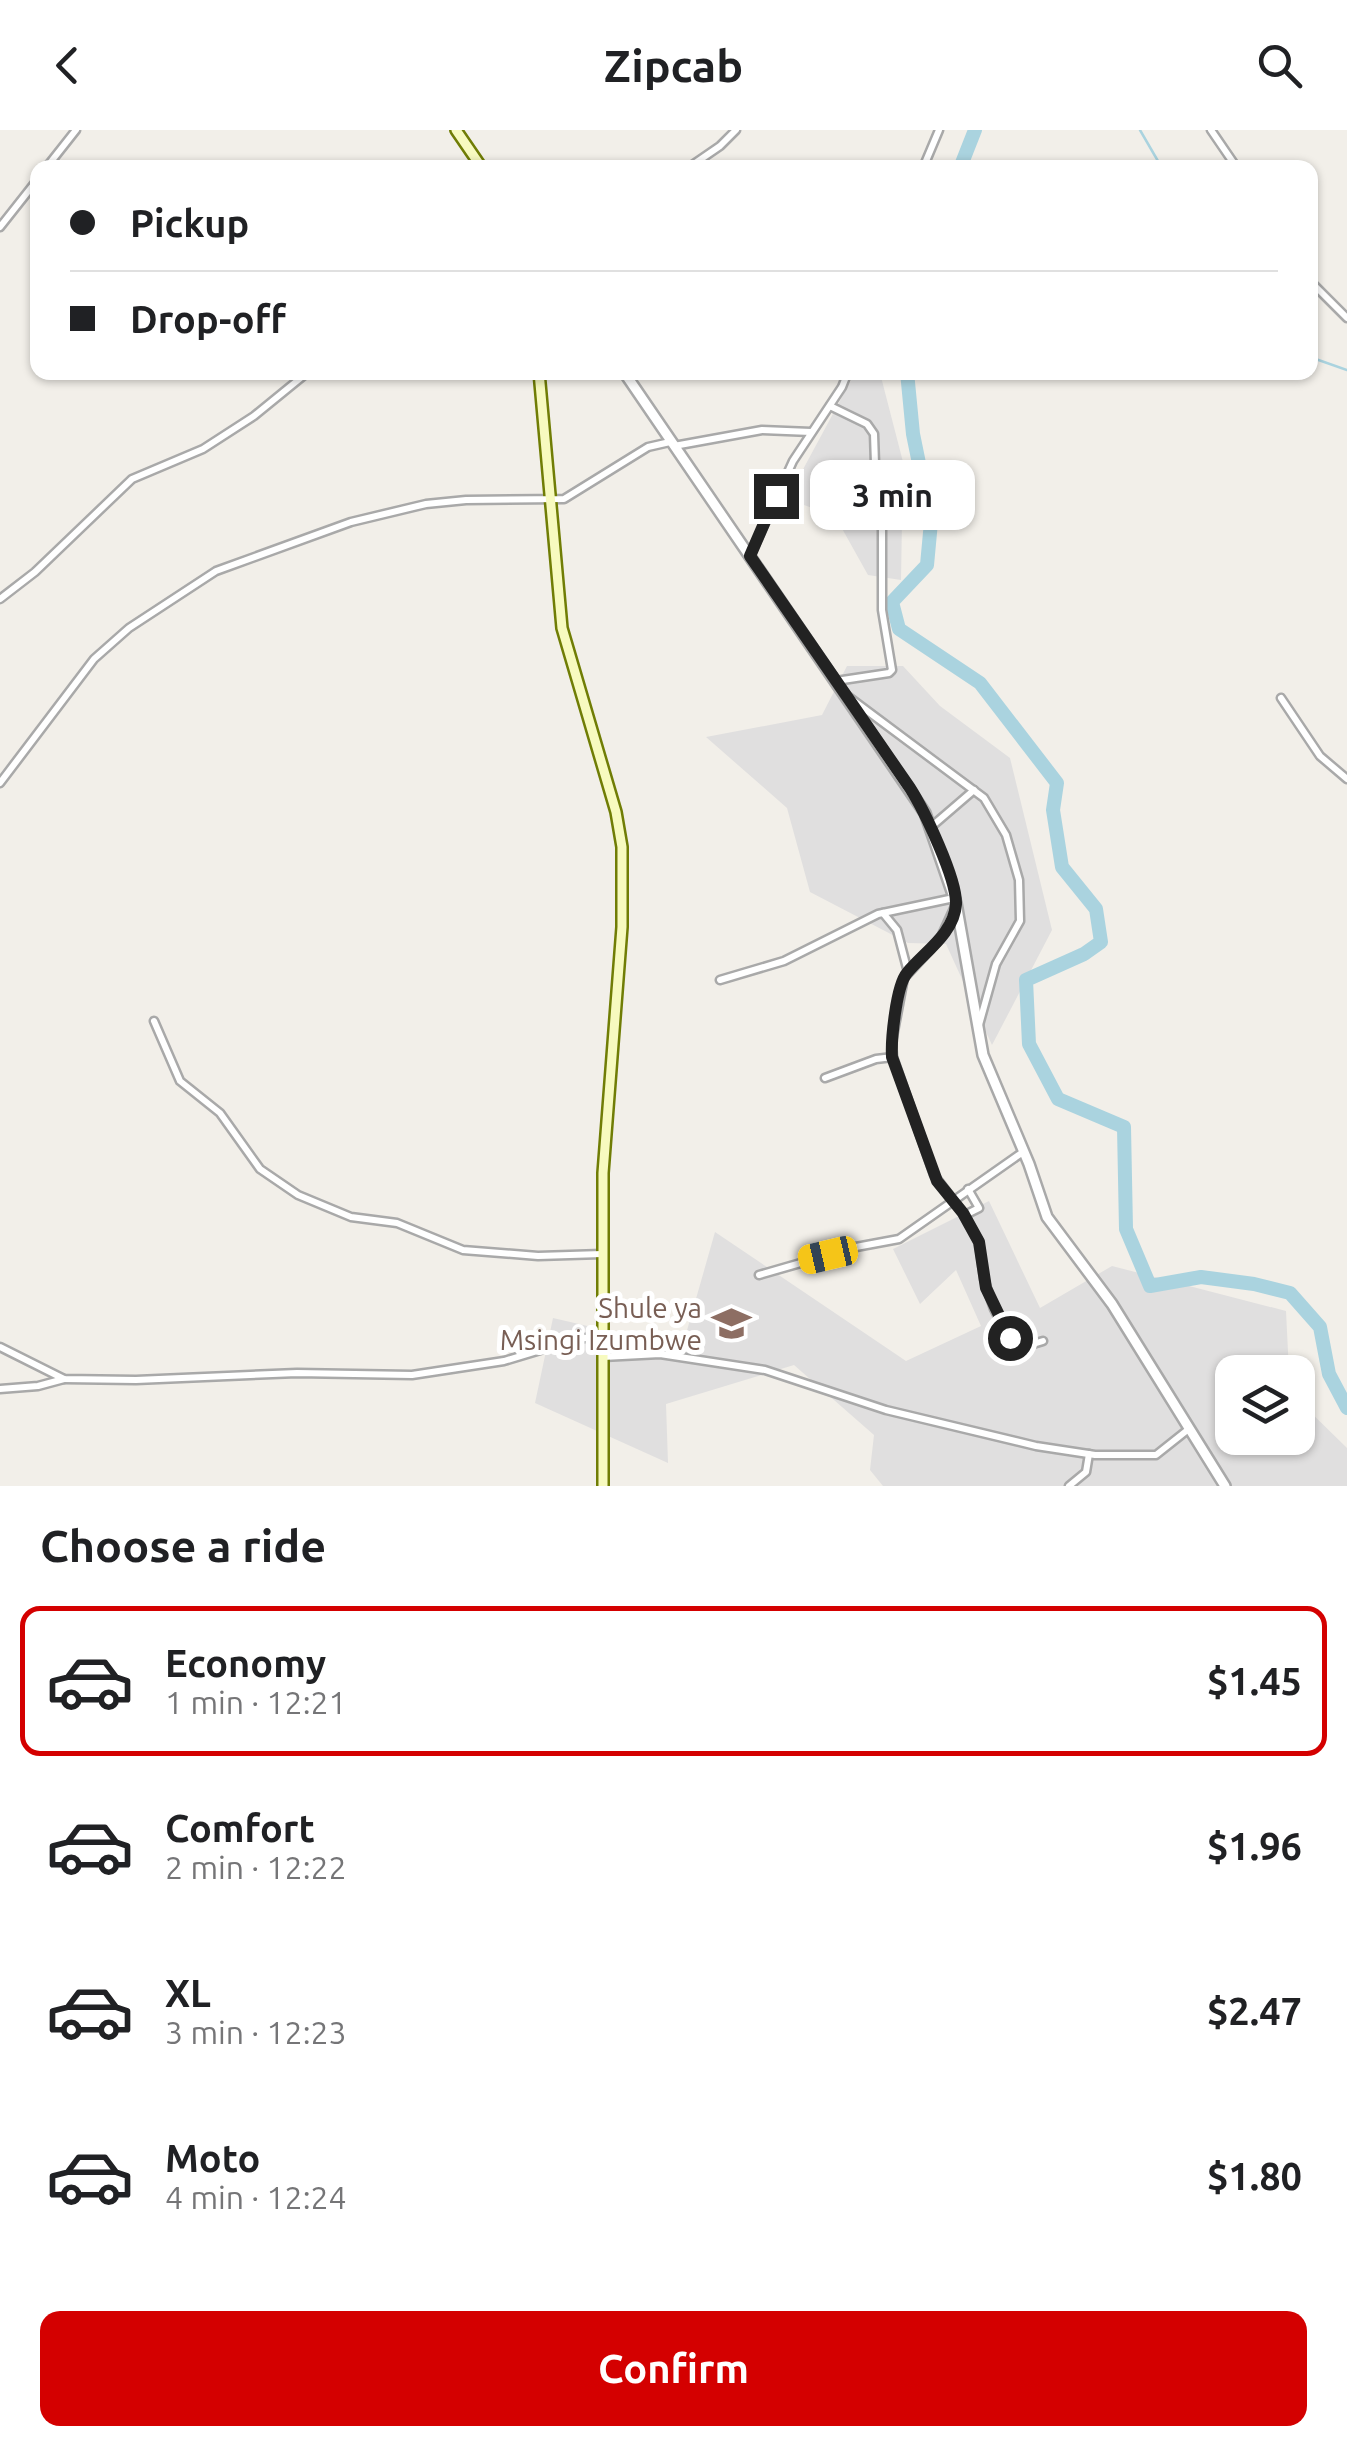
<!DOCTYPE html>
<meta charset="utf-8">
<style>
:root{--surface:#fff;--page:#f6f6f6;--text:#202124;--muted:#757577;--line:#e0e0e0;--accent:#d40000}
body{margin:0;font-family:Ubuntu,sans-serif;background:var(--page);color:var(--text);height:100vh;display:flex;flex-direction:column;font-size:38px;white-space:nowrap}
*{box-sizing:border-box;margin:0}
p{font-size:32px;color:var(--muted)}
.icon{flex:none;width:55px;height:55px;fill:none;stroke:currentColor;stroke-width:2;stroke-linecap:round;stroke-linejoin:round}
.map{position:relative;height:1356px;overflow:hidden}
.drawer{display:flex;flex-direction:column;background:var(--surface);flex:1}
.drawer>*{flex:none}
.top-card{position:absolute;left:30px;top:30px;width:1288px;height:220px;border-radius:20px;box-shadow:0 2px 8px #0004;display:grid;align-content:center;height:220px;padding:0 40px;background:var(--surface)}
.buttons{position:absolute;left:1215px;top:1225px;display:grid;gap:20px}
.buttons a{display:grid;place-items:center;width:100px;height:100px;border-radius:20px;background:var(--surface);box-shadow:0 2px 8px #0004;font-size:50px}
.end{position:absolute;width:45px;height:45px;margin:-22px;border:12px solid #222;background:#fff;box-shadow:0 0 0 5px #fff}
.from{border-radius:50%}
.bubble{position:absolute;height:70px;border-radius:20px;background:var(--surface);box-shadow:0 2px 8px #0004;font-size:32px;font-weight:700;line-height:70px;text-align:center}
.car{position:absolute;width:30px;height:60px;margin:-30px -15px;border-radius:12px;box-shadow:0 0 8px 2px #0007;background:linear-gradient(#f5c518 24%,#345 0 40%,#f5c518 0 76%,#345 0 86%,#f5c518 0)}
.top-card b{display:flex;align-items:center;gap:35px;height:95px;font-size:38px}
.top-card b+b{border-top:2px solid var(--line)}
.top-card i{width:25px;height:25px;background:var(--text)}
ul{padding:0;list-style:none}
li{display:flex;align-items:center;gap:30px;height:150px;margin:0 20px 15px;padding:0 20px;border:5px solid transparent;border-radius:20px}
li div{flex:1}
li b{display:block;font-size:38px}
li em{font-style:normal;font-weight:700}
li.current{border-color:var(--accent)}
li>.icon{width:90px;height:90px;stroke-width:1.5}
h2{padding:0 40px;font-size:45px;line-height:120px}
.primary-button{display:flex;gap:20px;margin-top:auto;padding:20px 40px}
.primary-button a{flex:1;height:115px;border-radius:20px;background:var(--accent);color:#fff;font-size:40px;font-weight:700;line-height:115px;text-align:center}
header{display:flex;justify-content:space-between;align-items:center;height:130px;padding:0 40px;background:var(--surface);font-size:45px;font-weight:700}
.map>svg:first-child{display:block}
</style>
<header><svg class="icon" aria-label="back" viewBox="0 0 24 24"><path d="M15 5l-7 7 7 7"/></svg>Zipcab<svg class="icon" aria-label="search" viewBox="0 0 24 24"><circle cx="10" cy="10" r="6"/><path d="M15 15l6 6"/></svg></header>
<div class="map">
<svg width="1347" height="1356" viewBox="0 0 1347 1356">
<rect width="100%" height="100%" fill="#f2efe9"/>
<g fill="#e0dfdf">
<path d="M855 243H880L903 332 901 450 868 445 835 386 787 369Z"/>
<path d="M847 536H903L940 576 1010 628 1052 800 992 915 946 814 908 813 810 762 787 678 706 607 822 585Z"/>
<path d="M989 1071 1040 1178 1112 1136 1286 1181 1289 1242H1232V1308H1298V1270L1347 1318V1356H883L870 1340 874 1305 794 1235 666 1274 668 1333 535 1273 553 1188 682 1218 715 1102 906 1231 981 1196 956 1140 920 1174 893 1119Z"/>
</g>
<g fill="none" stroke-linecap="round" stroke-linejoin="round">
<g stroke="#aad3df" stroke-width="2.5">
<path d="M1140 0 1162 38"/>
<path d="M1310 227 1347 240"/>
</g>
<g stroke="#aad3df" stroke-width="14">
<path d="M960 38 975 0"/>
<path d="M907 242 913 304 931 392 927 435 892 472 899 499 980 553 1057 653 1053 680 1062 737 1096 779 1101 812 1084 824 1026 850 1029 914 1058 969 1124 997 1126 1099 1150 1156 1201 1147 1254 1154 1290 1163 1320 1197 1329 1244 1347 1278"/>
</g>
<defs>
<g id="minor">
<path d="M1211 0 1237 38"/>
<path d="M46 38 76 0"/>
<path d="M688 38 720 16 736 0"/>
<path d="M923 38 939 0"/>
<path d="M0 97 38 49"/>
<path d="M1310 151 1347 188"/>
<path d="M830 276 867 294 874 304 875 334 882 369V480L892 540 889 543 836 551"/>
<path d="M674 316 762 300 811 302"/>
<path d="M750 426 793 331 842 257 848 242"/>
<path d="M0 469 35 442 132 349 203 319 254 286 308 242"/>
<path d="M846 565 984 668 1006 705 1019 750 1020 791 996 834 979 895"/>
<path d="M1281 568 1320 626 1347 649"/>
<path d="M0 653 94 529 129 498 216 441 351 392 426 374 466 370 564 369 648 317 670 312"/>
<path d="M931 697 974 660"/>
<path d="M956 774 940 809 904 848 892 912 893 927 934 1045 963 1083 979 1112 984 1149 994 1179 1007 1204 1020 1218 1043 1211"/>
<path d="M883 783 897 800 908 842"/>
<path d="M720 850 784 831 878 784 954 768"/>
<path d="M154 891 180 951 220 983 260 1039 298 1065 351 1087 397 1093 463 1120 538 1126 602 1124"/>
<path d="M825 948 876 929 893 927"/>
<path d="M965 1085 979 1078 968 1059"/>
<path d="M759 1145 856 1117 899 1109 1023 1022"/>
<path d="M0 1217 64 1249 136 1250 297 1243 412 1245 504 1231 577 1209 602 1206"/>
<path d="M603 1227 660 1224 765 1240 886 1280 1036 1316 1095 1325H1156L1190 1298"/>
<path d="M0 1259 38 1256 64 1249"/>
<path d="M1069 1356 1086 1342 1089 1324"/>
</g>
<path id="tertiary" d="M624 242 925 683 956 773 983 925 1029 1034 1047 1087 1112 1174 1225 1356"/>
<g id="secondary">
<path d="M456 0 482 38"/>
<path d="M539 242 562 498 616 682 622 717V797L603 1043V1356"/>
</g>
</defs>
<use href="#minor" stroke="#a9a9a9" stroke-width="11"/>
<use href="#tertiary" stroke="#a9a9a9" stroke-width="14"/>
<use href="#secondary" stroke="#707d05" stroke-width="14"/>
<use href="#minor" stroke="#fff" stroke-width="6"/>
<use href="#tertiary" stroke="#fff" stroke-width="9"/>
<use href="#secondary" stroke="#f7fabf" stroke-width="9"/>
</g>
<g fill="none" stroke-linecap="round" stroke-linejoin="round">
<path stroke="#222" stroke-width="12" d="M776 366 750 426 910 658C924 680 957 749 956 774 954 804 924 822 907 843 896 856 891 910 892 927L937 1051 963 1083 979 1112 986 1158 1010 1208"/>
</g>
<defs>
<symbol id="school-bare" viewBox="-9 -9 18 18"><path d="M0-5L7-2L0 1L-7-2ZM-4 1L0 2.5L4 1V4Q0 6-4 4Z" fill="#8d6e63" stroke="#fff" stroke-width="2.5" paint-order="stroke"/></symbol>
</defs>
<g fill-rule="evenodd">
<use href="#school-bare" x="704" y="1166" width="55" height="55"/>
</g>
<g text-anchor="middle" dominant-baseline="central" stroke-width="10" stroke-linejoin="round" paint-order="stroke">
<g font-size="28" fill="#785e54" stroke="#fff" text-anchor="end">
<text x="702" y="1177">Shule ya<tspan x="702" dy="32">Msingi Izumbwe</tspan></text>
</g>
</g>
</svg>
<div class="buttons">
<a><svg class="icon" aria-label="layers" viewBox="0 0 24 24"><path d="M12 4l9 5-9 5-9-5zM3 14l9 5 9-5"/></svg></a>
</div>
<i class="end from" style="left:1010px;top:1208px"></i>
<i class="end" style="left:776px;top:366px"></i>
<div class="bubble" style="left:810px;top:330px;width:165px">3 min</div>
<i class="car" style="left:828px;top:1125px;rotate:257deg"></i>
<div class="top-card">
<b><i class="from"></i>Pickup</b>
<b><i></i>Drop-off</b>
</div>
</div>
<section class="drawer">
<h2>Choose a ride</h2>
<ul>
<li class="current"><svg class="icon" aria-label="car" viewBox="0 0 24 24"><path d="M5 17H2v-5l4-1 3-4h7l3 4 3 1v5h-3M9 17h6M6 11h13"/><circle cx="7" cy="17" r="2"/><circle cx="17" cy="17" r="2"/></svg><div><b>Economy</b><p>1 min · 12:21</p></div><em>$1.45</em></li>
<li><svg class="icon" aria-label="car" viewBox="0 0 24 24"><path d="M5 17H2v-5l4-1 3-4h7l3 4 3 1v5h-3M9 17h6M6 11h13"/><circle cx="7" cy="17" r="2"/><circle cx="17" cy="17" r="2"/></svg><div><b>Comfort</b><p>2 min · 12:22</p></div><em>$1.96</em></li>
<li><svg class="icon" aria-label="car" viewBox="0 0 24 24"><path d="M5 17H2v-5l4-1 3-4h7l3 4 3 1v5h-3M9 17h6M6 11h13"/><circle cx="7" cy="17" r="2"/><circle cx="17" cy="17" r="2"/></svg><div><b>XL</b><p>3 min · 12:23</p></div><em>$2.47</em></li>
<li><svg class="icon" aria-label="car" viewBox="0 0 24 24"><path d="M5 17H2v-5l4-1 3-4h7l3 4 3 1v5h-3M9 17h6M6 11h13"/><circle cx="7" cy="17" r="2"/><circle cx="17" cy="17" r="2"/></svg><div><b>Moto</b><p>4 min · 12:24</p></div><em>$1.80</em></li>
</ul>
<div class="primary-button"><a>Confirm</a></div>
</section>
